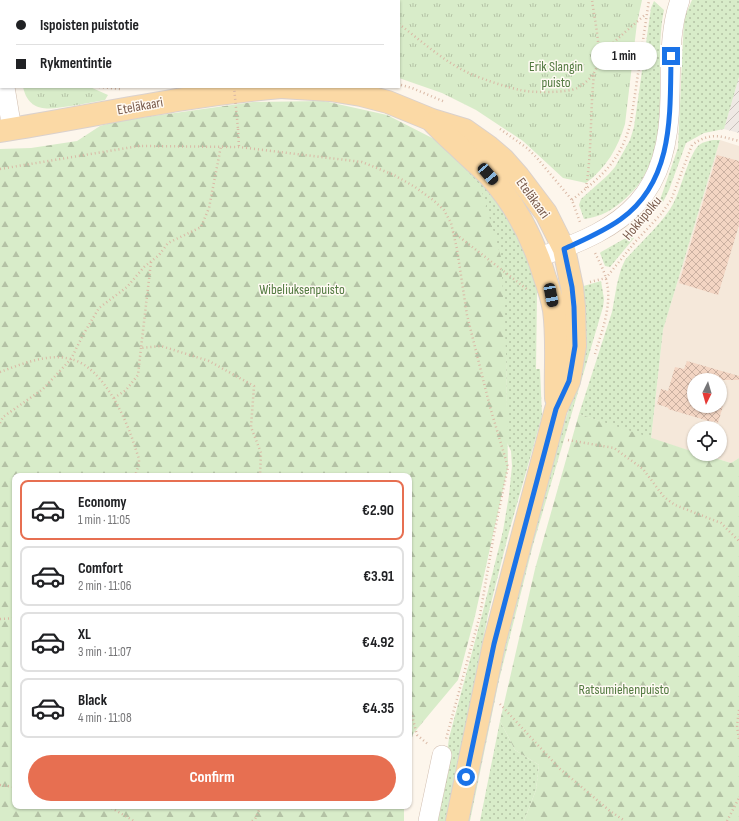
<!DOCTYPE html>
<meta charset="utf-8">
<style>
:root{--surface:#fff;--page:#f6f6f6;--text:#202124;--muted:#757577;--line:#e0e0e0;--accent:#e76f51}
body{margin:0;font-family:"Sofia Sans Condensed",sans-serif;background:var(--page);color:var(--text);height:100vh;display:flex;flex-direction:column;font-size:15px;white-space:nowrap}
*{box-sizing:border-box;margin:0}
p{font-size:13px;color:var(--muted)}
.icon{flex:none;width:22px;height:22px;fill:none;stroke:currentColor;stroke-width:2;stroke-linecap:round;stroke-linejoin:round}
.map{position:relative;flex:1;overflow:hidden}
.side{position:absolute;left:12px;top:473px;width:400px;height:336px;display:flex;flex-direction:column;background:var(--surface);border-radius:8px;box-shadow:0 1px 3px #0004}
.side>*{flex:none}
.top-card{position:absolute;left:0px;top:0px;width:400px;height:88px;box-shadow:0 1px 3px #0004;display:grid;align-content:center;height:88px;padding:0 16px;background:var(--surface)}
.needle{width:26px;rotate:185deg}
.controls{position:absolute;left:687px;top:373px;display:grid;gap:8px}
.controls a{display:grid;place-items:center;width:40px;height:40px;border-radius:50%;background:var(--surface);box-shadow:0 1px 3px #0004;font-size:20px}
.end{position:absolute;width:18px;height:18px;margin:-9px;border:5px solid #1a73e8;background:#fff;box-shadow:0 0 0 2px #fff}
.from{border-radius:50%}
.bubble{position:absolute;height:28px;border-radius:14px;background:var(--surface);box-shadow:0 1px 3px #0004;font-size:13px;font-weight:700;line-height:28px;text-align:center}
.car{position:absolute;width:12px;height:24px;margin:-12px -6px;border-radius:5px;box-shadow:0 0 3px 1px #0007;background:linear-gradient(#222 24%,#8ab4d8 0 40%,#222 0 76%,#8ab4d8 0 86%,#222 0)}
.top-card b{display:flex;align-items:center;gap:14px;height:38px;font-size:15px}
.top-card b+b{border-top:1px solid var(--line)}
.top-card i{width:10px;height:10px;background:var(--text)}
ul{padding:7px 0 0;list-style:none}
li{display:flex;align-items:center;gap:12px;height:60px;margin:0 8px 6px;padding:0 8px;border:2px solid var(--line);border-radius:8px}
li div{flex:1}
li b{display:block;font-size:15px}
li em{font-style:normal;font-weight:700}
li.selected{border-color:var(--accent)}
li>.icon{width:36px;height:36px;stroke-width:1.5}
.button{display:flex;gap:8px;margin-top:auto;padding:8px 16px}
.button a{flex:1;height:46px;border-radius:24px;background:var(--accent);color:#fff;font-size:16px;font-weight:700;line-height:46px;text-align:center}
.map>svg:first-child{display:block}
</style>
<div class="map">
<svg width="739" height="821" viewBox="0 0 739 821">
<defs>
<pattern id="industrial-furrows" width="10" height="10" patternUnits="userSpaceOnUse"><rect width="10" height="10" fill="#efe9e4"/><path d="M-1 1l2-2M0 10L10 0M9 11l2-2" fill="none" stroke="#c7c0bb"/></pattern>
<pattern id="grass-dots" width="8" height="8" patternUnits="userSpaceOnUse"><rect width="8" height="8" fill="#d8ecc9"/><path d="M2 2h.1M6 6h.1" fill="none" stroke="#b4c2a5" stroke-width="1.8" stroke-linecap="round"/></pattern>
<pattern id="forest-firs" width="22" height="20" patternUnits="userSpaceOnUse"><rect width="22" height="20" fill="#d8ecc9"/><path d="M5 1l3.5 6h-7zM16 11l3.5 6h-7z" fill="#b4c2a5"/></pattern>
<pattern id="park-tufts" width="24" height="20" patternUnits="userSpaceOnUse"><rect width="24" height="20" fill="#d8ecc9"/><path d="M3 7l-1-3M5 7V3M7 7l1-3M15 17l-1-3M17 17v-4M19 17l1-3" fill="none" stroke="#b4c2a5"/></pattern>
<pattern id="building-cross-hatch" width="8" height="8" patternUnits="userSpaceOnUse"><rect width="8" height="8" fill="#f3d5c3"/><path d="M0 0l8 8M0 8l8-8" fill="none" stroke="#cab0a1"/></pattern>
</defs>
<rect width="100%" height="100%" fill="#fdf6ec"/>
<g fill="#f5e8da" fill-rule="evenodd">
<path d="M7 0H157V1Z"/>
<path d="M720 140 739 146V458L731 463 702 454H720V428H694V452L651 439 663 330ZM694 380H720V406H694Z"/>
</g>
<path fill="url(#industrial-furrows)" d="M739 77V133L724 129Z"/>
<g fill="url(#grass-dots)">
<path d="M692 0H739V77L724 129 704 133 686 143 669 190 662 204 660 200 678 148 684 18Z"/>
<path d="M654 1 664 10C651 72 679 153 625 199 612 210 601 217 584 219L579 205 581 199 608 175 615 167 630 140 634 127 651 8Z"/>
<path d="M713 140H720L663 330 651 439 579 414 612 312 617 284 621 269 625 260C640 243 665 221 674 202 681 189 689 154 699 145 703 142 708 141 713 140Z"/>
<path d="M442 143 508 208 541 293H537L536 369H540L542 416 509 532 488 615 447 821H433L445 769 449 738 482 615 503 531 509 495 512 466 511 451 507 443 506 353Z"/>
<path d="M631 235 634 238 610 267 605 266 600 253 601 252Z"/>
<path d="M601 281 604 299 603 307 533 545 499 680 470 821H465L495 679 546 484 573 395 580 287Z"/>
<path d="M500 721 515 750 539 765 536 790 524 821H480Z"/>
</g>
<g fill="url(#forest-firs)">
<path d="M324 101 387 115 442 143 480 185 501 257 506 353 508 467 475 616 458 680 432 711 413 734 409 750V476H15V806H404V821H0V149L31 148 77 141 100 126 118 121 253 102Z"/>
<path d="M579 414 694 452V454H702L731 463 739 458V821H524L536 790 539 765 515 750 500 721 535 569Z"/>
</g>
<g fill="url(#park-tufts)">
<path d="M157 0H642L637 23 625 124C618 148 606 168 586 183L563 178 523 141 476 110 442 93 399 78V1Z"/>
<path d="M23 87H90L108 95 105 100C94 102 83 104 71 106 50 109 29 114 23 87Z"/>
</g>
<g fill="url(#building-cross-hatch)">
<path d="M717 155 739 161V225L718 295 679 283Z"/>
<path d="M687 361 739 376V380H694V406H723L718 423 713 421 712 422 668 409 669 408 657 404 661 389 668 391 675 367 684 369Z"/>
</g>
<g fill="none" stroke-linecap="round" stroke-linejoin="round">
<defs>
<g id="minor">
<path d="M0 54 1 60"/>
<path d="M5 87 12 129"/>
<path d="M539 257C628 227 669 196 670 96 671 64 669 31 680 0"/>
<path d="M428 821 442 755"/>
</g>
<g id="major">
<path d="M281 87 330 90 361 95 388 102 432 120 465 130 489 147 503 159 518 176 546 213 564 249 572 287 574 307 575 346 572 364 569 381 556 409 512 575 494 644 457 821"/>
<path d="M434 123C442 131 450 139 458 146 468 156 479 165 489 175 516 205 534 240 545 278 549 289 552 299 554 310 558 340 555 368 556 398"/>
<path d="M0 131C94 116 186 95 281 87"/>
</g>
</defs>
<use href="#minor" stroke="#d1beb0" stroke-width="20"/>
<use href="#major" stroke="#dad1cd" stroke-width="24"/>
<g stroke="#d9b8a5" stroke-width="2.5" stroke-dasharray="1 3" stroke-linecap="butt">
<path d="M367 0 368 1"/>
<path d="M239 1V0"/>
<path d="M399 24C420 40 447 64 471 74 485 80 506 87 520 90 532 93 567 93 577 88 586 83 594 76 597 66 602 51 594 17 592 0"/>
<path d="M599 57C614 41 630 28 646 14"/>
<path d="M401 85 412 88 445 102"/>
<path d="M99 87 121 89"/>
<path d="M238 129 239 147"/>
<path d="M500 129 527 148 537 158 572 200 580 222"/>
<path d="M0 169 139 146 239 147 362 162 394 175 415 187 433 200 444 210 451 223 457 249 467 315 490 407 508 467 494 534 480 615 446 739"/>
<path d="M586 188C592 151 590 112 594 74"/>
<path d="M572 200C603 175 621 161 631 121L649 0"/>
<path d="M453 232 528 290"/>
<path d="M151 262 141 348 161 346 209 361 254 386 251 427 261 453 260 476"/>
<path d="M590 282 606 278 635 242 662 213 671 200 692 145C710 132 720 136 739 141"/>
<path d="M595 354C602 330 613 304 606 279 604 270 599 261 595 253"/>
<path d="M0 372C22 364 47 353 71 359 103 367 126 418 135 447 136 451 139 457 139 461 139 466 136 472 135 476"/>
<path d="M114 398 126 390 138 375 141 348"/>
<path d="M0 423 3 417 43 389 71 359 83 335 99 308 127 287 144 267 159 255 168 243 201 227 209 208 221 146"/>
<path d="M568 440 614 448 643 469 664 497 675 505 721 523 739 541"/>
<path d="M0 619 15 618"/>
<path d="M409 704 417 735 429 745"/>
<path d="M500 704 559 768 610 811 625 821"/>
<path d="M739 710 737 726 739 740"/>
<path d="M0 785 15 787"/>
<path d="M108 806 134 821"/>
<path d="M252 821 255 819 261 806"/>
<path d="M727 821 739 798"/>
</g>
<use href="#minor" stroke="#fff" stroke-width="19"/>
<use href="#major" stroke="#fbd9a5" stroke-width="22"/>
<path stroke="#d9b8a5" stroke-width="2.5" stroke-dasharray="1 3" stroke-linecap="butt" d="M234 87 238 129"/>
</g>
<g fill="none" stroke-linecap="round" stroke-linejoin="round">
<path stroke="#1a73e8" stroke-width="5" d="M466 777 494 644 512 575 556 409 569 381 572 364 575 346 574 307 572 287 564 249C583 240 603 232 621 219 674 181 670 114 671 56"/>
</g>
<g text-anchor="middle" dominant-baseline="central" stroke-width="3" stroke-linejoin="round" paint-order="stroke">
<g font-size="14" fill="#537a41" stroke="#fffaf3">
<text x="556" y="66">Erik Slangin<tspan x="556" dy="16">puisto</tspan></text>
<text x="302" y="289">Wibeliuksenpuisto</text>
<text x="624" y="689">Ratsumiehenpuisto</text>
</g>
<g font-size="14" fill="#7a5c4d" stroke="#fffaf3">
<text transform="translate(140 106) rotate(-10)">Eteläkaari</text>
<text transform="translate(533 198) rotate(54)">Eteläkaari</text>
<text transform="translate(642 218) rotate(-50)">Hokkipolku</text>
</g>
</g>
</svg>
<div class="controls">
<a><svg class="needle" viewBox="-14 -14 28 28"><path d="M0-13l5 13h-10z" fill="#e53935"/><path d="M0 13l5-13h-10z" fill="#757577"/></svg></a>
<a><svg class="icon" aria-label="locate" viewBox="0 0 24 24"><circle cx="12" cy="12" r="6"/><path d="M12 2v4M12 18v4M2 12h4M18 12h4"/></svg></a>
</div>
<i class="end from" style="left:466px;top:777px"></i>
<i class="end" style="left:671px;top:56px"></i>
<div class="bubble" style="left:591px;top:42px;width:66px">1 min</div>
<i class="car" style="left:488px;top:174px;rotate:139deg"></i>
<i class="car" style="left:551px;top:295px;rotate:169deg"></i>
<div class="top-card">
<b><i class="from"></i>Ispoisten puistotie</b>
<b><i></i>Rykmentintie</b>
</div>
<section class="side">
<ul>
<li class="selected"><svg class="icon" aria-label="car" viewBox="0 0 24 24"><path d="M5 17H2v-5l4-1 3-4h7l3 4 3 1v5h-3M9 17h6M6 11h13"/><circle cx="7" cy="17" r="2"/><circle cx="17" cy="17" r="2"/></svg><div><b>Economy</b><p>1 min · 11:05</p></div><em>€2.90</em></li>
<li><svg class="icon" aria-label="car" viewBox="0 0 24 24"><path d="M5 17H2v-5l4-1 3-4h7l3 4 3 1v5h-3M9 17h6M6 11h13"/><circle cx="7" cy="17" r="2"/><circle cx="17" cy="17" r="2"/></svg><div><b>Comfort</b><p>2 min · 11:06</p></div><em>€3.91</em></li>
<li><svg class="icon" aria-label="car" viewBox="0 0 24 24"><path d="M5 17H2v-5l4-1 3-4h7l3 4 3 1v5h-3M9 17h6M6 11h13"/><circle cx="7" cy="17" r="2"/><circle cx="17" cy="17" r="2"/></svg><div><b>XL</b><p>3 min · 11:07</p></div><em>€4.92</em></li>
<li><svg class="icon" aria-label="car" viewBox="0 0 24 24"><path d="M5 17H2v-5l4-1 3-4h7l3 4 3 1v5h-3M9 17h6M6 11h13"/><circle cx="7" cy="17" r="2"/><circle cx="17" cy="17" r="2"/></svg><div><b>Black</b><p>4 min · 11:08</p></div><em>€4.35</em></li>
</ul>
<div class="button"><a>Confirm</a></div>
</section>
</div>
